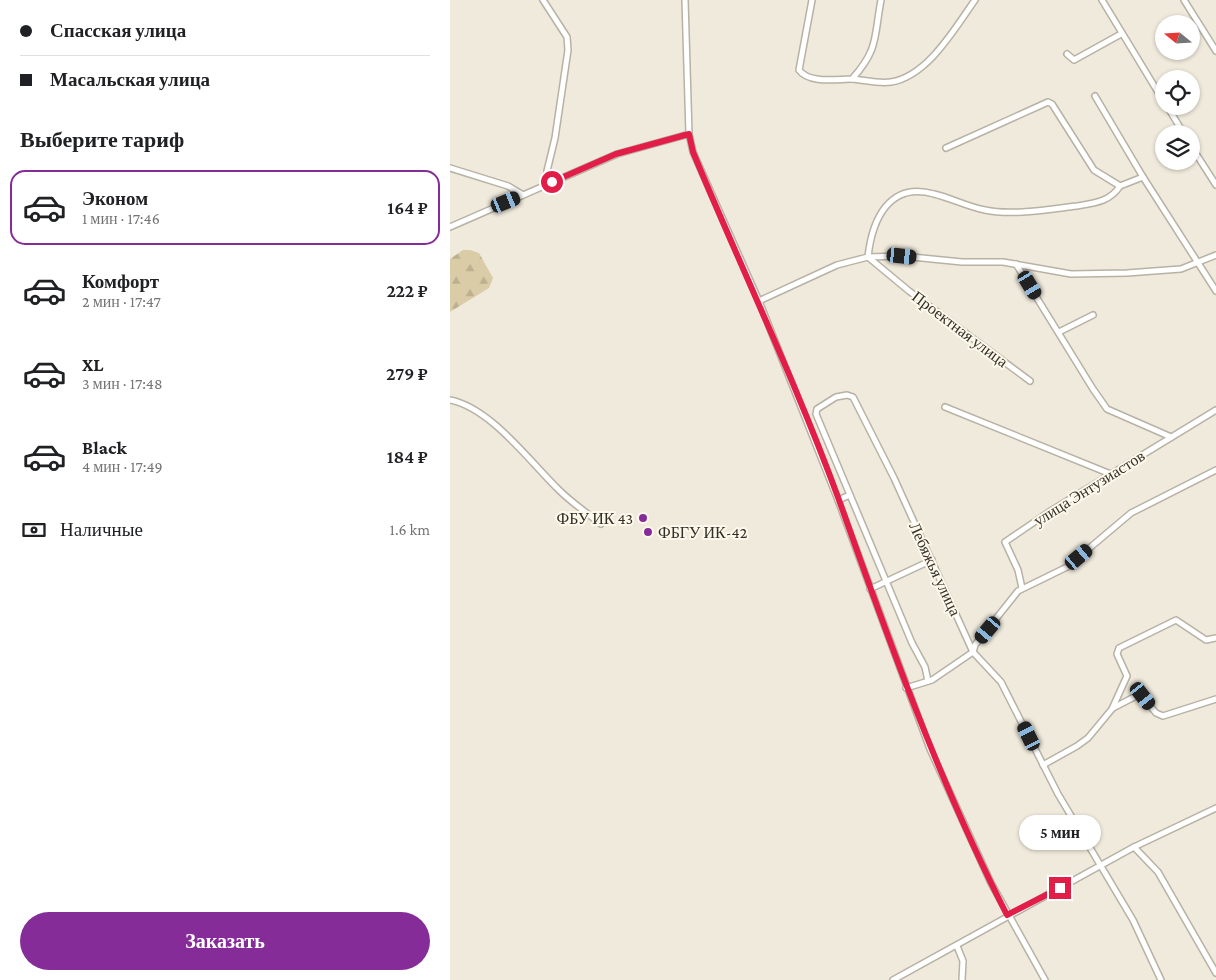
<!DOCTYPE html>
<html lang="ru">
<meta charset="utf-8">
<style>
:root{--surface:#fff;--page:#f6f6f6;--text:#202124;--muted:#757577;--line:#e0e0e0;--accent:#852c98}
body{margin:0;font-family:"Crimson Pro",serif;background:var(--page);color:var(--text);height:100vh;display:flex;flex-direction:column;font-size:19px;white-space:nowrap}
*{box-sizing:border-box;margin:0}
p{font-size:16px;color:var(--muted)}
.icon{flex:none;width:28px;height:28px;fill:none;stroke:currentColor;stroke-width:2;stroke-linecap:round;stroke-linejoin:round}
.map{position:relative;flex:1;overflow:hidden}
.panel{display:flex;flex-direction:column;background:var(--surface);width:450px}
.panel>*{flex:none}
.hud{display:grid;align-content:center;height:110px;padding:0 20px;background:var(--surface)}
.needle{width:32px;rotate:288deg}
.controls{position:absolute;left:705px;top:15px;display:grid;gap:10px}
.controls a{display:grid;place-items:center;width:45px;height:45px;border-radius:50%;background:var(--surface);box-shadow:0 1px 4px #0004;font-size:25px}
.end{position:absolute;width:22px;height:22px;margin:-11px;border:6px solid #e11d48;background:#fff;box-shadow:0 0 0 2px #fff}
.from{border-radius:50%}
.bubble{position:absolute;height:35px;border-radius:18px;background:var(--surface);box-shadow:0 1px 4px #0004;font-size:16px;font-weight:600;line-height:35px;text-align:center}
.car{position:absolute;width:15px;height:30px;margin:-15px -8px;border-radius:6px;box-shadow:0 0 4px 1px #0007;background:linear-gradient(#222 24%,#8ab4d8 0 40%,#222 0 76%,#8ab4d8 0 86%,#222 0)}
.hud b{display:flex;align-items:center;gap:18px;height:48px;font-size:19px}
.hud b+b{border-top:1px solid var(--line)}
.hud i{width:12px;height:12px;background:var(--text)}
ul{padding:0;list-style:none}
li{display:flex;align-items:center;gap:15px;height:75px;margin:0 10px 8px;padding:0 10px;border:2px solid transparent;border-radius:15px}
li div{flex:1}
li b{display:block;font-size:19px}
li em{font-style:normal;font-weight:600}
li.active{border-color:var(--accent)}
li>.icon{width:45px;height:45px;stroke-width:1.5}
h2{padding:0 20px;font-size:22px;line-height:60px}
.pay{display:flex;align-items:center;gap:12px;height:55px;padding:0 20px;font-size:19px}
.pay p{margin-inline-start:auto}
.action{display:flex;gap:10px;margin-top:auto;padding:10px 20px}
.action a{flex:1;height:58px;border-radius:30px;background:var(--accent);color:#fff;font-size:20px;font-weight:600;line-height:58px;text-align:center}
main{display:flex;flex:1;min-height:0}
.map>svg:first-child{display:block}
</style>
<main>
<section class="panel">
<div class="hud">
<b><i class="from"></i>Спасская улица</b>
<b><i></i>Масальская улица</b>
</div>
<h2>Выберите тариф</h2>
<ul>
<li class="active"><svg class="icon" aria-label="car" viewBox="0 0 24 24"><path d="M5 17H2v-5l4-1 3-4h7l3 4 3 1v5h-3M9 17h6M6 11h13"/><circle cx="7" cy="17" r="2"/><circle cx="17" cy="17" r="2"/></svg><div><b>Эконом</b><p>1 мин · 17:46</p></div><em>164 ₽</em></li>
<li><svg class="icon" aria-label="car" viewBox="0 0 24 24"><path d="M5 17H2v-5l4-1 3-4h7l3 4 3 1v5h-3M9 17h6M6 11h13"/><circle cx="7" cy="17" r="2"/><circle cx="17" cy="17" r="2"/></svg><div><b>Комфорт</b><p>2 мин · 17:47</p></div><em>222 ₽</em></li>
<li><svg class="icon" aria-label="car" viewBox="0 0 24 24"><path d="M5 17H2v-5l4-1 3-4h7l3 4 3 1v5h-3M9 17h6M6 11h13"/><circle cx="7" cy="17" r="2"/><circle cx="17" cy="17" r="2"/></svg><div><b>XL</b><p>3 мин · 17:48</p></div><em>279 ₽</em></li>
<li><svg class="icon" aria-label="car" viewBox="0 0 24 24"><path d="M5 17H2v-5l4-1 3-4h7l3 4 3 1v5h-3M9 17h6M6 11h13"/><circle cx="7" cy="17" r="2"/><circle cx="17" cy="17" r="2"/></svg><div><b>Black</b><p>4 мин · 17:49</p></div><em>184 ₽</em></li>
</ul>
<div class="pay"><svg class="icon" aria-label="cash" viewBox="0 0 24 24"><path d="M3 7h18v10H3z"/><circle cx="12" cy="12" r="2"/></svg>Наличные<p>1.6 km</p></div>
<div class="action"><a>Заказать</a></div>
</section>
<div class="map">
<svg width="766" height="980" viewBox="0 0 766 980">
<defs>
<pattern id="forest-firs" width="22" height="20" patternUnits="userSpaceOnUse" patternTransform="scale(1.25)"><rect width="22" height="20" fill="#dacca7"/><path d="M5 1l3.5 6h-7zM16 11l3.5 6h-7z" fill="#bcb090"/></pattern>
</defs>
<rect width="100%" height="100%" fill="#f0eadc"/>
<path fill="url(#forest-firs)" d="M13 250H20L29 253 43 278 39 288 0 312V259Z"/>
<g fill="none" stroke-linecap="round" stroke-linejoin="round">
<defs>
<g id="minor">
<path d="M93 0 117 37 118 50 105 138 97 171 98 184"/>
<path d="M235 0 239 134 243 152 309 301 388 500 480 749 541 883 595 980"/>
<path d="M362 0 349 70C359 84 387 79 402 79 429 49 424 37 431 0"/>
<path d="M652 0 714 102"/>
<path d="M734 0 766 51"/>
<path d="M617 54 624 60 671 34"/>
<path d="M402 79C414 80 429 84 441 82 478 76 505 28 525 0"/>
<path d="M645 96 693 177 766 291"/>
<path d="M717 106 734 134"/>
<path d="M741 146 766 185"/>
<path d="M496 148 598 102 602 104 644 170 670 186 693 177"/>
<path d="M0 168 58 186 73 195"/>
<path d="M0 227 167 154 239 134"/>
<path d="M566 264 643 389 657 409 721 437"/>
<path d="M309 301 387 265 418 257 452 256 512 262H553L621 274 677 273 731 269 766 255"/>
<path d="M609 332 643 315"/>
<path d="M580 381 459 291 418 257C422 220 439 181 484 194 501 198 518 207 535 210 562 216 600 209 627 206 644 203 660 202 670 186"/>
<path d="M0 400C41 408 80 462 109 490 122 503 137 513 151 524"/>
<path d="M495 407 663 475"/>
<path d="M400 495 462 643 475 667 478 681"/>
<path d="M388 500 400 495 366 414 367 409 386 397 397 395 403 397 444 478 523 652 551 682 608 794 683 920 711 980"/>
<path d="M572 588 568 570 555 542 599 512 766 410"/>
<path d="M420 589 482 560"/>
<path d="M456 688 482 680 523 652 525 645 568 591 617 567 681 513 766 470"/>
<path d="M663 708 690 694 706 713 713 716 766 699"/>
<path d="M593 765 627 746 638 738 662 709 677 676 667 654 669 648 726 620 756 640 766 638"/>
<path d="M684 847 708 872 766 973"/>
<path d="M507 946 513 961 512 980"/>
<path d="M443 980 684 847 766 808"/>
</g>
</defs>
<use href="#minor" stroke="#b7b2a4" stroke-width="8"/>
<use href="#minor" stroke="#fff" stroke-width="5"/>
</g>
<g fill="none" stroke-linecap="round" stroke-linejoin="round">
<path stroke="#e11d48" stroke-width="6" d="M102 182 166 154 239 134 243 152C291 268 346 382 389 500 439 641 489 782 557 915L610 888"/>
</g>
<g fill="#852c98" stroke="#fdf8e9" stroke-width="2">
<circle cx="193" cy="518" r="5"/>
<circle cx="198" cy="532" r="5"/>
</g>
<g text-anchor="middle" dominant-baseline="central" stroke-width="4" stroke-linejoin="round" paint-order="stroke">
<g font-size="16" fill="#312f29" stroke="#fdf8e9">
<text transform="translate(510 329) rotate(37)">Проектная улица</text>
<text transform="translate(639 488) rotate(-32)">улица Энтузиастов</text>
<text transform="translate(485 569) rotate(65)">Лебяжья улица</text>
</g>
<g font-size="16" fill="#312f29" stroke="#fdf8e9" text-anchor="end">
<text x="183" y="518">ФБУ ИК 43</text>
<text x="208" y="532" text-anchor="start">ФБГУ ИК-42</text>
</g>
</g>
</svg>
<div class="controls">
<a><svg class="needle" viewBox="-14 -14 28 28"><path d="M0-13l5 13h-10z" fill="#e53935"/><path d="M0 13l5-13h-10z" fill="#757577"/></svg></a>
<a><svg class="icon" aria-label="locate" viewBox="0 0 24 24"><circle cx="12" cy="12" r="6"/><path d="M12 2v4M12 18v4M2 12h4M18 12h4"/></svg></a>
<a><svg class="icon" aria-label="layers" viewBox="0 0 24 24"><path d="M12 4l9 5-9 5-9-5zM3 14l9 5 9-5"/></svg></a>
</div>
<i class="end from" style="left:102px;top:182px"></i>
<i class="end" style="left:610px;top:888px"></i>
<div class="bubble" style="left:569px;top:815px;width:82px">5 мин</div>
<i class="car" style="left:56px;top:202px;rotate:68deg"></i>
<i class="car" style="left:452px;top:256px;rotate:96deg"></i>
<i class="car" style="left:580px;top:285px;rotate:149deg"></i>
<i class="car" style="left:629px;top:557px;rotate:50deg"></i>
<i class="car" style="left:538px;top:630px;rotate:220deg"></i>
<i class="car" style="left:693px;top:696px;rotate:142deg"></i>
<i class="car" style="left:579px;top:736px;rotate:334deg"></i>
</div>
</main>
